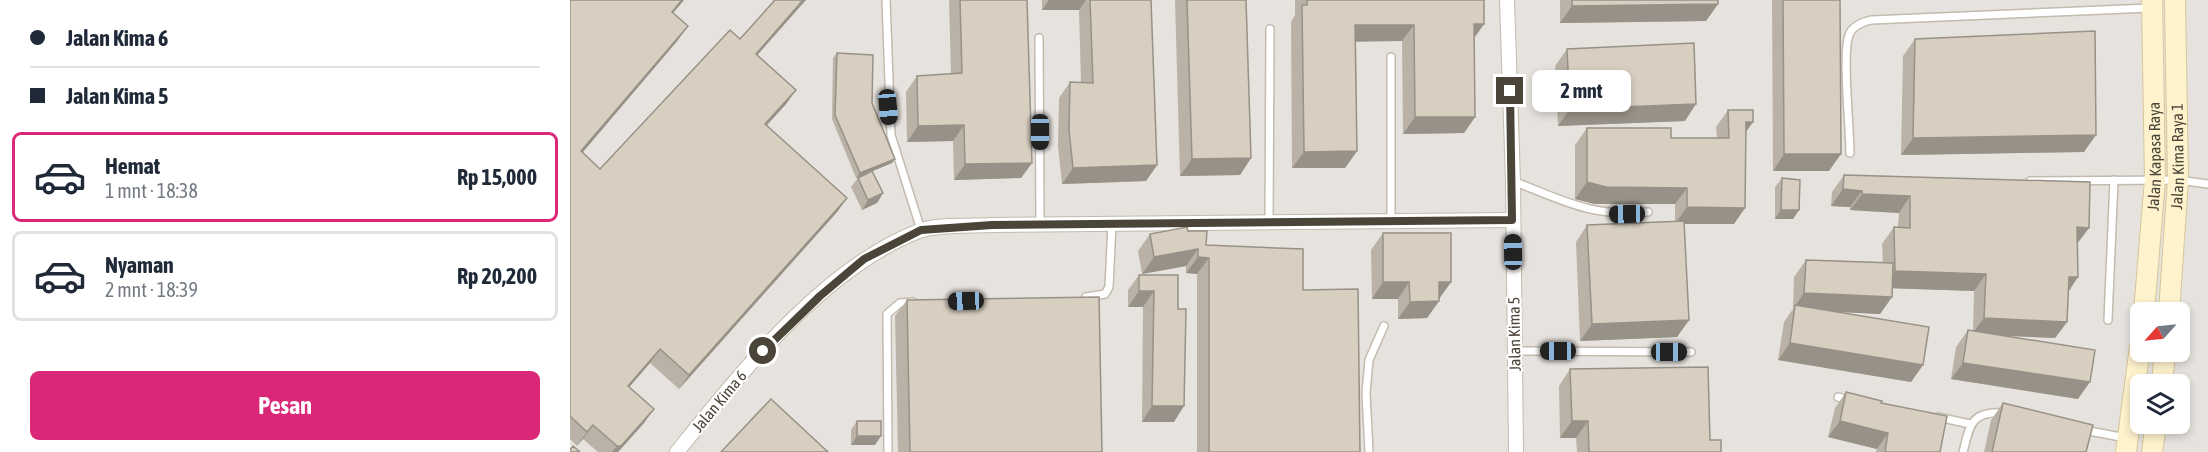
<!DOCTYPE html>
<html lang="id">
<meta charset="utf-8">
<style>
:root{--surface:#fff;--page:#f2f2f3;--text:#1f2937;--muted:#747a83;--line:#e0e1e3;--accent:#db2777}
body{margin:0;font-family:"Asap Condensed",sans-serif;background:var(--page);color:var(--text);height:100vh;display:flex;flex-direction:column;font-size:22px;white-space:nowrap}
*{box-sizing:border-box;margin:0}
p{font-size:20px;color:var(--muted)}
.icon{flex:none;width:33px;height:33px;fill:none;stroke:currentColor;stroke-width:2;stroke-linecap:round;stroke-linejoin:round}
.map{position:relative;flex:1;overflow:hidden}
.side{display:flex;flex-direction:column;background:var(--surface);width:570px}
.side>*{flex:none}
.top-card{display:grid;align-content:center;height:132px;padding:0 30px;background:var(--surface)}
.needle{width:39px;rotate:243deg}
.controls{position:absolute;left:1560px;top:302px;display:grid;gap:12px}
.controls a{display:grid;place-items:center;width:60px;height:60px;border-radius:9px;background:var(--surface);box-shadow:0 3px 9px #0003;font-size:30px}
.end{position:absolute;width:27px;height:27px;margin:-14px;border:8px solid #4b4439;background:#fff;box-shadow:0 0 0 3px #fff}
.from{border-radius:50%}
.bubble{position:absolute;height:42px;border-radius:9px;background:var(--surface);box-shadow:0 3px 9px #0003;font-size:20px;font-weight:700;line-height:42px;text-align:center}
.car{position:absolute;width:18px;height:36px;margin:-18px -9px;border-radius:8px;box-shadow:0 0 4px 2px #0007;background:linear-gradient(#222 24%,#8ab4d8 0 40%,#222 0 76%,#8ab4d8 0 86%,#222 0)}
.top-card b{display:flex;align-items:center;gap:21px;height:57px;font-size:22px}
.top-card b+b{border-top:2px solid var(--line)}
.top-card i{width:15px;height:15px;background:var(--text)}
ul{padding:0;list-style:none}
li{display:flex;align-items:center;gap:18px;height:90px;margin:0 12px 9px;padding:0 18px;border:3px solid var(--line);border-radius:9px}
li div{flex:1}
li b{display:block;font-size:22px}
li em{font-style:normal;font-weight:700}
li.on{border-color:var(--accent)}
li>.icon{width:54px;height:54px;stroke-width:1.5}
.cta{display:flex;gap:12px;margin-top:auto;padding:12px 30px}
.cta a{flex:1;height:69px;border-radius:9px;background:var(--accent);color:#fff;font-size:24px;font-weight:700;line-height:69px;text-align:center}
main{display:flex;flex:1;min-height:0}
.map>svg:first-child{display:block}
</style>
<main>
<section class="side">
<div class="top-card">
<b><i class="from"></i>Jalan Kima 6</b>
<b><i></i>Jalan Kima 5</b>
</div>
<ul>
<li class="on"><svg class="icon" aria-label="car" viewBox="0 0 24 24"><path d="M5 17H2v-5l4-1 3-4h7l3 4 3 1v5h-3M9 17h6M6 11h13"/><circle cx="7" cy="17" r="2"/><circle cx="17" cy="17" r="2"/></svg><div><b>Hemat</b><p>1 mnt · 18:38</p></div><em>Rp 15,000</em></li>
<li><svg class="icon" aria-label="car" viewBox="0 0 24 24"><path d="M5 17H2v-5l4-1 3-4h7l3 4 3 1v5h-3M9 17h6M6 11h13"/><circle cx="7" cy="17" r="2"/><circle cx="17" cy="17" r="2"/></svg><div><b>Nyaman</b><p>2 mnt · 18:39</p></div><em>Rp 20,200</em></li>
</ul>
<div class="cta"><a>Pesan</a></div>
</section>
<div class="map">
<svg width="1638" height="452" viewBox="0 0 1638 452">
<rect width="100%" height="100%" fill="#f6f3ec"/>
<path fill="#e6e2dd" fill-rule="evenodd" d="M0 0H1638V452H0ZM1570 312H1610V351H1570ZM1570 384H1610V423H1570Z"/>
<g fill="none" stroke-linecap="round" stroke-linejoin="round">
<defs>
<g id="lane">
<path d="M316 0 321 135 351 230"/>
<path d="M469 38 470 225"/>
<path d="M1280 153C1280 128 1272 54 1279 35 1282 26 1293 22 1301 20L1579 8"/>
<path d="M943 181C994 201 1021 217 1078 212"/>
<path d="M1460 181 1608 180 1638 184"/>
<path d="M821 222V57"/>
<path d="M699 223 700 29"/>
<path d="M516 297 535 294 539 287 542 224"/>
<path d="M1538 320 1544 180"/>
<path d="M944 351 1121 352"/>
<path d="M1268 397 1280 400"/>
<path d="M1368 417 1400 424"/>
<path d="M1514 430 1556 438"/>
<path d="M318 452 317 314 330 303 343 302"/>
<path d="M799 452 796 393 799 360 814 326"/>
<path d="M1393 452C1400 425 1401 411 1433 413"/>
</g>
<g id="street">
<path d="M937 0 943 181 946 452"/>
<path d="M107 452C170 374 253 268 349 231 366 224 402 226 422 225L942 220"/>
</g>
<g id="secondary">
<path id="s1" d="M1574 312 1585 180 1582 0"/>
<path id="s2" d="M1599 312 1608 180 1605 0"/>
<path d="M1592 384 1595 351"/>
<path d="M1556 452 1570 347"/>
<path d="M1582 452 1586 423"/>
</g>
</defs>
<use href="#lane" stroke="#c2bbae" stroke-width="10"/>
<use href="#street" stroke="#c2bbae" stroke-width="16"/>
<use href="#secondary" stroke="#d6c79b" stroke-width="22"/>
<use href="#lane" stroke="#fff" stroke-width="7"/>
<use href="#street" stroke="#fff" stroke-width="14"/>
<use href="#secondary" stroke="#fff3cd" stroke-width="20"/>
</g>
<g fill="#bab2a6">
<path d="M0 0H114L103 13 108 40 12 153 30 169 188 55 226 90 216 104 197 125 277 198 267 212 109 389 80 363 59 387 74 423 48 452H28L13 439 7 446 0 439Z"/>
<path d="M379 0H457L462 163 451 178 384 180 383 141 337 142 336 92 347 76 381 74Z"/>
<path d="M472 0H581L587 165 576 181 492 184 488 146 489 98 500 82H511L509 10H472Z"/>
<path d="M605 0H676L681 158 670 175 610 176Z"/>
<path d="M725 0H914V24L904 38 905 117 894 133 833 134 832 41H786L787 151 775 168H722L721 22 725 15Z"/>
<path d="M990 0H1148V4L1136 21 990 23Z"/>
<path d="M1202 0H1270L1259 171H1203Z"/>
<path d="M1345 39 1514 152 1331 155 1333 56Z"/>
<path d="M997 49 1115 121 988 126 985 66Z"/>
<path d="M267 53 302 103 322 163 302 171 313 193 307 203 292 210 281 187 288 178 297 174 286 178 262 119 263 58Z"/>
<path d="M1158 110 1176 132 1164 224H1114L1119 320 1107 337 1010 341 1006 242 1017 225 1105 221V204H1025L1005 199V145L1017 128 1101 138H1147L1146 127Z"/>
<path d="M1274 175 1508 244 1498 292 1497 322 1485 338 1436 336 1508 399 1381 379 1386 347 1398 330 1403 331 1404 291 1322 288V297L1310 314 1270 312 1353 365 1341 382 1208 360 1214 322 1223 309 1224 277 1236 260 1313 263 1312 244 1324 227H1328L1329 213 1280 210V207L1261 206 1262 192Z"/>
<path d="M1212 178 1229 210 1223 219H1205V187Z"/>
<path d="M618 231 636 245 733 290 790 452H627V274L616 273V266L572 274 568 251 580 234Z"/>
<path d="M813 233 881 282 869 299V301L857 318 828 319V299H802L801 250Z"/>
<path d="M569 275 608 309 604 422H572L573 307H558V290Z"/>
<path d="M337 300 532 452H328L325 316Z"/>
<path d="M1000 369 1140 440 1151 452H1007L1006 438H990L989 386Z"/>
<path d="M1276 392 1311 403 1370 452H1306L1307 449 1258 437 1265 408Z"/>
<path d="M1433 403 1516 452H1414L1421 420Z"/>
<path d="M287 421 305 445H281V430Z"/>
</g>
<g fill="#979187">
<path d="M112 0H114L92 26 102 12Z"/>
<path d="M233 0H236L176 68 186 54Z"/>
<path d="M479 0H516L509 10H472Z"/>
<path d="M1148 4 1136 21 990 23 1002 6Z"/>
<path d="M904 24H914L902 41Z"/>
<path d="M785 25H844L832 41 774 42Z"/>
<path d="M118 26 108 40 1 166 11 151Z"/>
<path d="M226 90 216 104 185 138 195 124Z"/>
<path d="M1126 104 1115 121 988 126 1000 109Z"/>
<path d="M845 117H905L894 133 833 134Z"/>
<path d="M1176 122H1183L1171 139Z"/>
<path d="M394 125 383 141 337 142 348 126Z"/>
<path d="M1526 135 1514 152 1331 155 1343 138Z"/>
<path d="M787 151 775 168H722L734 152Z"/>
<path d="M1214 154H1271L1259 171H1203Z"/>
<path d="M681 158 670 175 610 176 622 159Z"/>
<path d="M325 159 322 163 286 178 290 173Z"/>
<path d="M462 163 451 178 384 180 395 164Z"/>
<path d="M587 165 576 181 492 184 503 168Z"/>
<path d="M1017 182 1117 188 1105 204H1025L1005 199Z"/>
<path d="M1273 189 1292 191 1280 207 1261 206Z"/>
<path d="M313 193 307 203 292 210 298 200Z"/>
<path d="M1292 194 1340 196 1329 213 1280 210Z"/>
<path d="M277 198 267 212 109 389 119 375Z"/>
<path d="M1117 207 1175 208 1164 224H1105Z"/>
<path d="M1211 210H1229L1223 219H1205Z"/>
<path d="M1507 227 1519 228 1507 244Z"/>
<path d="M628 249 616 266 572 274 584 257Z"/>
<path d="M628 257 639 258 627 274 616 273Z"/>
<path d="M1325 271 1416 274 1404 291 1314 288Z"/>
<path d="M1499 277H1508L1497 294Z"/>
<path d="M813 282H839L828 299H802Z"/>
<path d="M869 282H881L869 299H857Z"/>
<path d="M569 291H584L573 307H558Z"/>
<path d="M1234 293 1322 297 1310 314 1225 310V306Z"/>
<path d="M869 301 857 318 828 319 840 302Z"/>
<path d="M1414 318 1497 322 1485 338 1402 334Z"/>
<path d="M1119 320 1107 337 1010 341 1022 324Z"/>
<path d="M1220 343 1353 365 1341 382 1208 360Z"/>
<path d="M90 349 80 363 48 400 58 386Z"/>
<path d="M1393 363 1520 382 1508 399 1381 379Z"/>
<path d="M582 406H614L604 422H572Z"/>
<path d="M84 409 74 423 48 452H42L47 446Z"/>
<path d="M1002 421H1018L1006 438H990Z"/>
<path d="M1270 421 1318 433 1307 449 1258 437Z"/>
<path d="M23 425 13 439 7 446 17 432Z"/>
<path d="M287 436H311L305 445H281Z"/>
</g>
<g fill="#d8cfc1" stroke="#979187" stroke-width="1.5">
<path d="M0 0H112L102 12 118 26 11 151 30 169 160 30 170 39 205 0H233L186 54 226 90 195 124 277 198 119 375 90 349 58 386 84 409 51 446H47L23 425 17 432 0 416Z"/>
<path d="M390 0H457L462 163 395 164 394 125 348 126 347 76 392 73Z"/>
<path d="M520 0H581L587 165 503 168 499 130 500 82 523 83Z"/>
<path d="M617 0H676L681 158 622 159Z"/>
<path d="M737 0H914V24H904L905 117H845L844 25H785L787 151 734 152 732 5H737Z"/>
<path d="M1002 0H1148V4L1002 6Z"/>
<path d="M1213 0H1270L1271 154H1214Z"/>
<path d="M1525 31 1526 135 1343 138 1345 39Z"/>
<path d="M1124 43 1126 104 1000 109 997 49Z"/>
<path d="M267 53 303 55 302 103 325 159 290 173 265 115Z"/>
<path d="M1158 110H1183V122H1176L1175 208 1117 207V188L1036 187 1017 182V128H1101V138H1159Z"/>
<path d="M302 171 313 193 298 200 288 178Z"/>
<path d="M1274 175 1520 182 1519 228 1507 227 1508 277H1499L1497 322 1414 318 1416 274 1325 271 1324 227 1340 228V196L1292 194V191L1273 189Z"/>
<path d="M1212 178 1230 180 1229 210H1211Z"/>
<path d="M1114 221 1119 320 1022 324 1017 225Z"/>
<path d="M617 227 618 231H637L636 245 733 249V290L788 289 790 452H639V258L628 257V249L584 257 580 234Z"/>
<path d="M813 233H881V282H869V301L840 302 839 282H813Z"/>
<path d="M1236 260 1323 263 1322 297 1234 293Z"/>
<path d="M569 275H608V309H616L614 406H582L584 291H569Z"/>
<path d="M529 297 532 452H340L337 300Z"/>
<path d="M1225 305 1359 327 1353 365 1220 343Z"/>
<path d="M1398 330 1525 350 1520 382 1393 363Z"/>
<path d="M1138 367 1140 440H1151V452H1019L1018 421H1002L1000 369Z"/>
<path d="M1276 392 1312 401 1311 403 1377 416 1370 452H1315L1318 433 1270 421Z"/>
<path d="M201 399 258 452H151Z"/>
<path d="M1433 403 1523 425 1516 452H1422Z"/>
<rect x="287" y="421" width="24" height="15"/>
<path d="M3 446 10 452H0V450Z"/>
</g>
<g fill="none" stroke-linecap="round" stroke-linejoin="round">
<path stroke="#4b4439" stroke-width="8" d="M193 351 250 296 294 259 351 230 422 225 942 220 940 91"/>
</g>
<g text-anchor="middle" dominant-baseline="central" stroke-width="4.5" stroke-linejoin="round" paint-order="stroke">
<g font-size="16" fill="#4b4439" stroke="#fff">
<text stroke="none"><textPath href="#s1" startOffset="156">Jalan Kapasa Raya</textPath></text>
<text stroke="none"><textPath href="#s2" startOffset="156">Jalan Kima Raya 1</textPath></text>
<text transform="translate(944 334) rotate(-91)">Jalan Kima 5</text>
<text transform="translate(149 401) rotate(-50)">Jalan Kima 6</text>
</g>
</g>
</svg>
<div class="controls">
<a><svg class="needle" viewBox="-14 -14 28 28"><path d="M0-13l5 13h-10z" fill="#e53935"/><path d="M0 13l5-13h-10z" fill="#747a83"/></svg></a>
<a><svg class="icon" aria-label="layers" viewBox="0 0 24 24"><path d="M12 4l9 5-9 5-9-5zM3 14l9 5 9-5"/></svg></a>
</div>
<i class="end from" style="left:193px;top:351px"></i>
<i class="end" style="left:940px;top:91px"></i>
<div class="bubble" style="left:962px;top:70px;width:99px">2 mnt</div>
<i class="car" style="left:318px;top:107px;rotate:175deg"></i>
<i class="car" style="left:470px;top:132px;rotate:180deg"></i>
<i class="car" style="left:1057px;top:214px;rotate:269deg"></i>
<i class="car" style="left:943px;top:252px;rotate:359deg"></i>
<i class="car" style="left:396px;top:301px;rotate:268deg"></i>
<i class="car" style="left:988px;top:351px;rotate:270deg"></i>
<i class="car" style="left:1099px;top:352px;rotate:90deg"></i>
</div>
</main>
